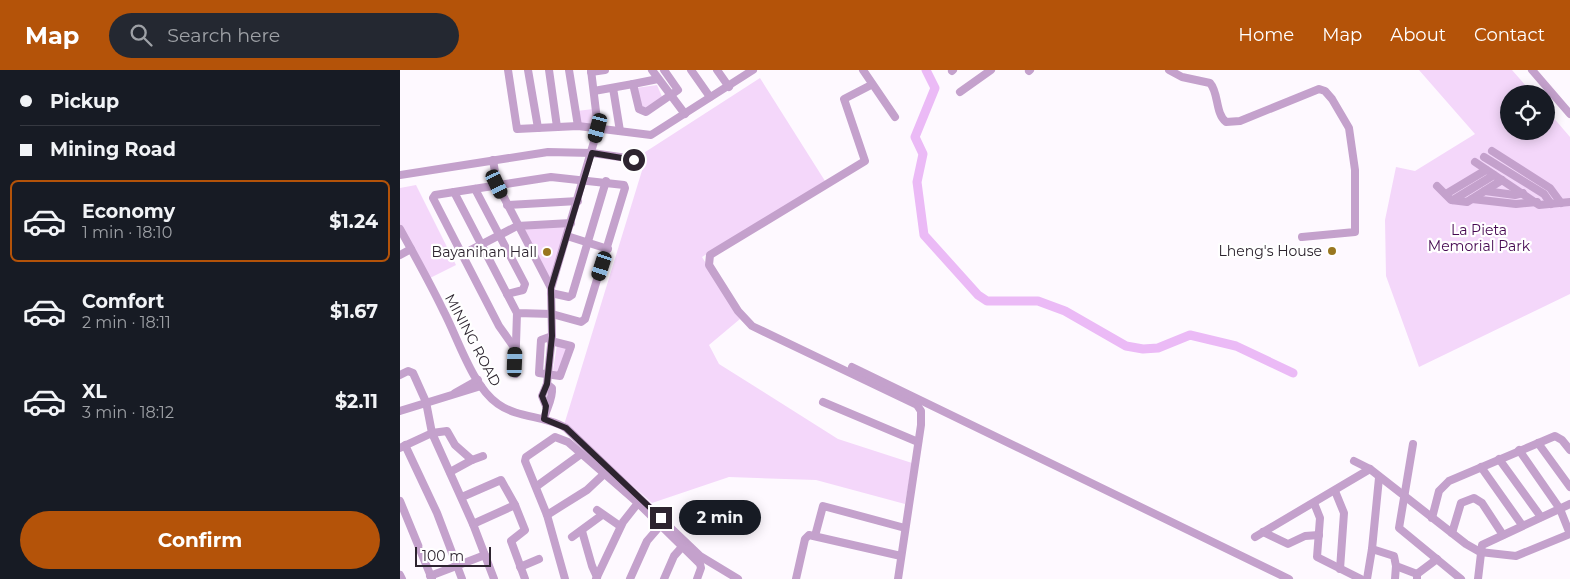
<!DOCTYPE html>
<meta charset="utf-8">
<style>
:root{--surface:#171b24;--page:#242831;--text:#f1f3f6;--muted:#9ea1a6;--line:#363941;--accent:#b45309}
body{margin:0;font-family:Montserrat,sans-serif;background:var(--page);color:var(--text);height:100vh;display:flex;flex-direction:column;font-size:19px;white-space:nowrap}
*{box-sizing:border-box;margin:0}
p{font-size:16px;color:var(--muted)}
.icon{flex:none;width:28px;height:28px;fill:none;stroke:currentColor;stroke-width:2;stroke-linecap:round;stroke-linejoin:round}
.map{position:relative;flex:1;overflow:hidden}
.details{display:flex;flex-direction:column;background:var(--surface);width:400px}
.details>*{flex:none}
.top-card{display:grid;align-content:center;height:110px;padding:0 20px;background:var(--surface)}
.controls{position:absolute;left:1100px;top:15px;display:grid;gap:10px}
.controls a{display:grid;place-items:center;width:55px;height:55px;border-radius:50%;background:var(--surface);box-shadow:0 2px 12px #0003;font-size:25px}
.scale{position:absolute;left:15px;bottom:12px;width:76px;box-sizing:border-box;padding-left:5px;border:2px solid #2d242f;border-top:0;font-size:14px;line-height:18px;white-space:nowrap;color:#2d242f;-webkit-text-stroke:4px #fff;paint-order:stroke}
.end{position:absolute;width:22px;height:22px;margin:-11px;border:6px solid #2d242f;background:#fff;box-shadow:0 0 0 2px #fff}
.from{border-radius:50%}
.bubble{position:absolute;height:35px;border-radius:18px;background:var(--surface);box-shadow:0 2px 12px #0003;font-size:16px;font-weight:700;line-height:35px;text-align:center}
.car{position:absolute;width:15px;height:30px;margin:-15px -8px;border-radius:6px;box-shadow:0 0 4px 1px #0007;background:linear-gradient(#222 24%,#8ab4d8 0 40%,#222 0 76%,#8ab4d8 0 86%,#222 0)}
.top-card b{display:flex;align-items:center;gap:18px;height:48px;font-size:19px}
.top-card b+b{border-top:1px solid var(--line)}
.top-card i{width:12px;height:12px;background:var(--text)}
ul{padding:0;list-style:none}
li{display:flex;align-items:center;gap:15px;height:82px;margin:0 10px 8px;padding:0 10px;border:2px solid transparent;border-radius:8px}
li div{flex:1}
li b{display:block;font-size:19px}
li em{font-style:normal;font-weight:700}
li.active{border-color:var(--accent)}
li>.icon{width:45px;height:45px;stroke-width:1.5}
.primary-button{display:flex;gap:10px;margin-top:auto;padding:10px 20px}
.primary-button a{flex:1;height:58px;border-radius:30px;background:var(--accent);color:#fff;font-size:20px;font-weight:700;line-height:58px;text-align:center}
header{display:flex;align-items:center;gap:30px;box-sizing:border-box;height:70px;padding:0 25px;background:var(--accent);color:#fff}
header strong{font-size:24px}
nav{display:flex;gap:28px;margin-inline-start:auto;font-size:18px}
.search{width:350px;height:45px;background:var(--page);display:flex;align-items:center;gap:12px;box-sizing:border-box;padding:0 18px;border-radius:28px;color:var(--muted);font-size:19px}
main{display:flex;flex:1;min-height:0}
.map>svg:first-child{display:block}
</style>
<header>
<strong>Map</strong>
<div class="search"><svg class="icon" aria-label="search" viewBox="0 0 24 24"><circle cx="10" cy="10" r="6"/><path d="M15 15l6 6"/></svg>Search here</div>
<nav><a>Home</a><a>Map</a><a>About</a><a>Contact</a></nav>
</header>
<main>
<section class="details">
<div class="top-card">
<b><i class="from"></i>Pickup</b>
<b><i></i>Mining Road</b>
</div>
<ul>
<li class="active"><svg class="icon" aria-label="car" viewBox="0 0 24 24"><path d="M5 17H2v-5l4-1 3-4h7l3 4 3 1v5h-3M9 17h6M6 11h13"/><circle cx="7" cy="17" r="2"/><circle cx="17" cy="17" r="2"/></svg><div><b>Economy</b><p>1 min · 18:10</p></div><em>$1.24</em></li>
<li><svg class="icon" aria-label="car" viewBox="0 0 24 24"><path d="M5 17H2v-5l4-1 3-4h7l3 4 3 1v5h-3M9 17h6M6 11h13"/><circle cx="7" cy="17" r="2"/><circle cx="17" cy="17" r="2"/></svg><div><b>Comfort</b><p>2 min · 18:11</p></div><em>$1.67</em></li>
<li><svg class="icon" aria-label="car" viewBox="0 0 24 24"><path d="M5 17H2v-5l4-1 3-4h7l3 4 3 1v5h-3M9 17h6M6 11h13"/><circle cx="7" cy="17" r="2"/><circle cx="17" cy="17" r="2"/></svg><div><b>XL</b><p>3 min · 18:12</p></div><em>$2.11</em></li>
</ul>
<div class="primary-button"><a>Confirm</a></div>
</section>
<div class="map">
<svg width="1170" height="509" viewBox="0 0 1170 509">
<rect width="100%" height="100%" fill="#fef9ff"/>
<g fill="#f4d7fa">
<path d="M1019 0H1112L1133 24H1109V61H1146V39L1170 67V224L1019 297 986 206 985 150 996 97 1015 101 1075 64Z"/>
<path d="M360 8 425 111 302 187 340 249 309 275 319 294 438 369 512 393 505 434 416 410 329 407 252 433 164 355 244 94 239 86Z"/>
<path d="M257 15 263 29 242 41 236 18Z"/>
<path d="M193 39 195 57 179 55 177 41Z"/>
<path d="M16 115 56 195 30 208 0 154V118Z"/>
<path d="M166 154 150 212 120 157Z"/>
<path d="M157 275 168 278 161 305 155 304 153 300Z"/>
</g>
<g fill="none" stroke-linecap="round" stroke-linejoin="round">
<path stroke="#ebbaf6" stroke-width="9" d="M526 0 535 18 515 67 523 84 517 112 524 165 578 225 587 231H638L665 241 726 276 743 279 758 278 790 265 836 276 893 303"/>
<g stroke="#c4a1cc" stroke-width="8">
<path d="M108 0 117 59 178 56 251 65 353 0"/>
<path d="M128 0 138 58"/>
<path d="M149 0 157 57"/>
<path d="M169 0 178 56"/>
<path d="M252 0 285 44"/>
<path d="M291 0 310 27"/>
<path d="M317 0 329 17"/>
<path d="M463 0 495 47"/>
<path d="M769 0 782 7 810 13C819 23 815 43 826 52L840 51 919 19 925 21 932 29 949 58 955 100V162L902 167"/>
<path d="M1132 0 1170 44"/>
<path d="M552 1 553 0"/>
<path d="M629 1 630 0"/>
<path d="M191 2 205 0"/>
<path d="M233 14 258 9"/>
<path d="M471 15 444 29 465 91 310 185 309 195 338 241 352 256 517 335 521 341V355L498 509"/>
<path d="M213 18 220 61"/>
<path d="M194 21 233 14 239 39 246 42 278 20 264 0"/>
<path d="M560 22 591 0"/>
<path d="M1092 81 1150 118 1161 133"/>
<path d="M1084 87 1144 124 1151 134"/>
<path d="M93 90 97 114 151 218 152 266 147 314 142 326 146 336"/>
<path d="M1075 92 1139 135 1170 132"/>
<path d="M0 105 148 82 192 83 234 89"/>
<path d="M1037 116 1051 130 1067 132 1102 110"/>
<path d="M75 119 125 214 123 220 107 224"/>
<path d="M1085 121 1115 125 1123 123"/>
<path d="M54 122 35 125 33 128 99 256 116 280"/>
<path d="M1046 124 1086 100"/>
<path d="M1072 129 1116 134 1137 132"/>
<path d="M1053 130 1094 105"/>
<path d="M107 135 178 131"/>
<path d="M0 159C15 186 30 213 43 240 58 268 72 316 98 334 119 349 145 345 166 358L300 486 338 509"/>
<path d="M167 166 208 179"/>
<path d="M63 184 117 156 171 153"/>
<path d="M0 185 11 179"/>
<path d="M151 218 198 58 191 0"/>
<path d="M151 223 169 227 172 225 206 111"/>
<path d="M151 271 171 276 160 306 139 303 141 270 152 266"/>
<path d="M452 297 889 509"/>
<path d="M115 304 117 243 152 244 181 252 185 249 225 118 224 115 151 107 54 122 117 243"/>
<path d="M0 305 8 301 13 303 26 332 32 363 73 454 94 509"/>
<path d="M55 323 78 310"/>
<path d="M423 332 518 372"/>
<path d="M0 341 81 316"/>
<path d="M144 349C146 339 153 329 152 318L147 314"/>
<path d="M1138 373 1170 417"/>
<path d="M1013 374 999 458 1061 509"/>
<path d="M5 375 37 443 62 509"/>
<path d="M0 378 32 363 47 361 55 375 72 390 50 402"/>
<path d="M1099 389 1141 447"/>
<path d="M72 390 83 386"/>
<path d="M954 391 970 399 1066 474 1080 482 1116 486 1170 464 1160 439 1119 380"/>
<path d="M1081 397 1122 455"/>
<path d="M137 416 181 384"/>
<path d="M935 421 944 443 940 499"/>
<path d="M62 427 101 410 115 435 73 454"/>
<path d="M0 431 32 509"/>
<path d="M914 433 920 448 917 487 961 509"/>
<path d="M115 435 125 460 111 471 125 509"/>
<path d="M197 440 220 456"/>
<path d="M147 445 187 420 204 404"/>
<path d="M1032 448 1039 421 1049 411 1155 366 1162 370 1170 380"/>
<path d="M182 461 192 496 197 507"/>
<path d="M863 462 888 474 905 466 919 465"/>
<path d="M1052 463 1061 433 1074 428 1082 433 1103 465"/>
<path d="M415 466 423 436 505 458"/>
<path d="M172 467 202 445"/>
<path d="M855 467 970 399"/>
<path d="M972 479 994 486 996 496 1017 504"/>
<path d="M120 497 139 489"/>
<path d="M0 505 2 509"/>
<path d="M30 506 85 485"/>
<path d="M165 509 147 445 125 391 126 387 155 367 168 372 238 433 300 494 301 498 297 509"/>
<path d="M196 509 223 452 238 433"/>
<path d="M230 509 247 471 260 456"/>
<path d="M264 509 274 486 282 477"/>
<path d="M396 509 405 469 409 465 501 486"/>
<path d="M967 509 972 479 979 408"/>
<path d="M995 509 996 496"/>
<path d="M1017 509V504L1037 489"/>
<path d="M1078 509 1082 475 1170 434"/>
</g>
</g>
<g fill="none" stroke-linecap="round" stroke-linejoin="round">
<path stroke="#2d242f" stroke-width="6" d="M234 90 192 83 151 218 152 266 147 314 142 326 146 336 144 349 166 358 261 448"/>
</g>
<g fill="#997720" stroke="#fff" stroke-width="2">
<circle cx="932" cy="181" r="5"/>
<circle cx="147" cy="182" r="5"/>
</g>
<g text-anchor="middle" dominant-baseline="central" stroke-width="4.5" stroke-linejoin="round" paint-order="stroke">
<g font-size="14" fill="#450851" stroke="#fff">
<text x="1079" y="160">La Pieta<tspan x="1079" dy="16">Memorial Park</tspan></text>
</g>
<g font-size="14" fill="#2d242f" stroke="#fff" text-anchor="end">
<text x="922" y="181">Lheng's House</text>
<text x="137" y="182">Bayanihan Hall</text>
</g>
<g font-size="14" fill="#2d242f" stroke="#fff">
<text transform="translate(73 270) rotate(62)">MINING ROAD</text>
</g>
</g>
</svg>
<div class="controls">
<a><svg class="icon" aria-label="locate" viewBox="0 0 24 24"><circle cx="12" cy="12" r="6"/><path d="M12 2v4M12 18v4M2 12h4M18 12h4"/></svg></a>
</div>
<div class="scale">100 m</div>
<i class="end from" style="left:234px;top:90px"></i>
<i class="end" style="left:261px;top:448px"></i>
<div class="bubble" style="left:279px;top:430px;width:82px">2 min</div>
<i class="car" style="left:198px;top:58px;rotate:195deg"></i>
<i class="car" style="left:97px;top:114px;rotate:155deg"></i>
<i class="car" style="left:202px;top:196px;rotate:198deg"></i>
<i class="car" style="left:115px;top:292px;rotate:2deg"></i>
</div>
</main>
